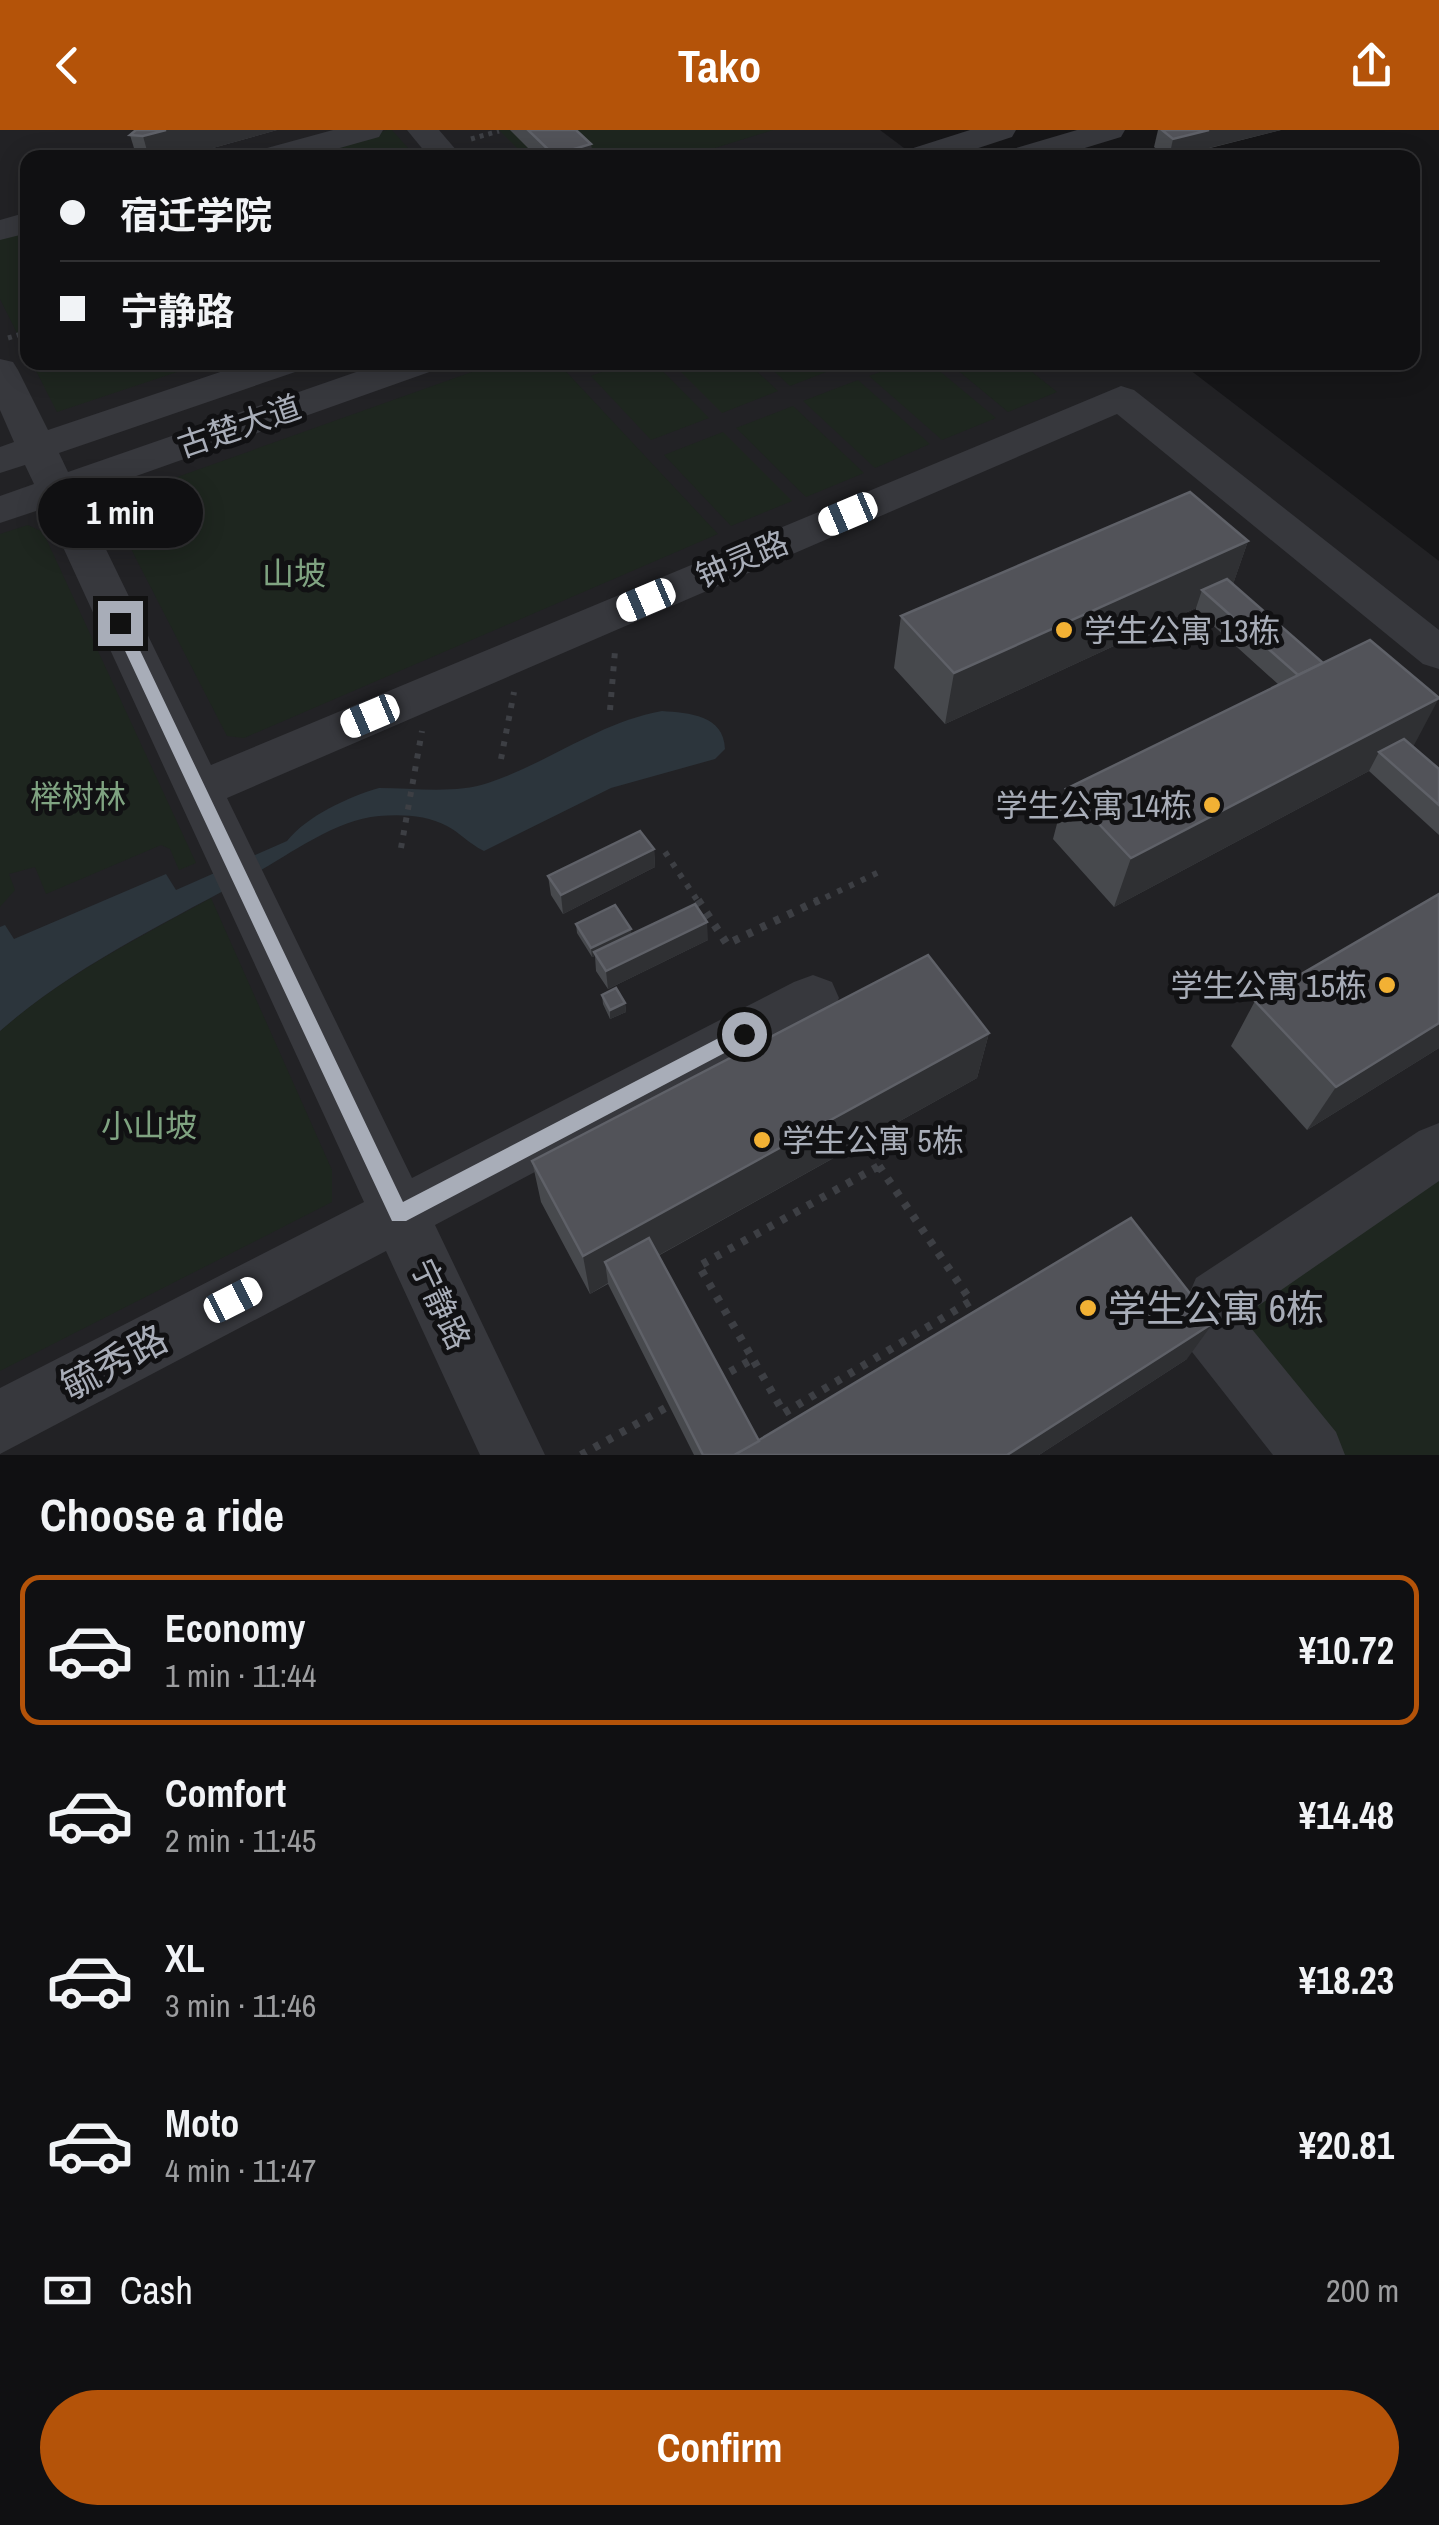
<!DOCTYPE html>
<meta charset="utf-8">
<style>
:root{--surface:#101012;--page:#19191b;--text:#f1f3f6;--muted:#9c9d9f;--line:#303032;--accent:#b45309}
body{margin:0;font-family:"Archivo Narrow","Noto Sans SC",sans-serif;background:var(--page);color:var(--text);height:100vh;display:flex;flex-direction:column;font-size:38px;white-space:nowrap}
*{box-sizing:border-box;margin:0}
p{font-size:32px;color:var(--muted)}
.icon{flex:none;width:55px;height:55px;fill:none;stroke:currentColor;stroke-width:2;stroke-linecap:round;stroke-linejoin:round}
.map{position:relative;height:1325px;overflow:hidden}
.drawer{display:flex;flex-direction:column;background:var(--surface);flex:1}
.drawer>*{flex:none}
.top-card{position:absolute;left:20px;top:20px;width:1400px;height:220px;border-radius:20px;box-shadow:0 5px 25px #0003,0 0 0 2px var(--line);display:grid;align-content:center;height:220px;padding:0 40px;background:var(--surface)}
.end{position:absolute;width:45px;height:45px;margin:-22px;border:12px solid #a8adb8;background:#111;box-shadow:0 0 0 5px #111}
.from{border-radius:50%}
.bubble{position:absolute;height:70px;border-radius:35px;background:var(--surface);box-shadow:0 5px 25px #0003,0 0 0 2px var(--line);font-size:32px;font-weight:800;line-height:70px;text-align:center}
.car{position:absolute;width:30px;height:60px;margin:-30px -15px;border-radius:12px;box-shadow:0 0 8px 2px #0007;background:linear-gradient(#fff 24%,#345 0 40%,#fff 0 76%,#345 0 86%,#fff 0)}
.top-card b{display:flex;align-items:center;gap:35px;height:95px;font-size:38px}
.top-card b+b{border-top:2px solid var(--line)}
.top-card i{width:25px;height:25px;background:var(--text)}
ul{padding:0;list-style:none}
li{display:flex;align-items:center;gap:30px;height:150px;margin:0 20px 15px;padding:0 20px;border:5px solid transparent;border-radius:20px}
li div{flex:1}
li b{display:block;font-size:38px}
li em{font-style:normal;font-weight:800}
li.on{border-color:var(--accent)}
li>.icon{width:90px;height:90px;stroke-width:1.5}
h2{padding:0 40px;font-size:45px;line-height:120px}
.pay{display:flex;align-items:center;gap:25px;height:110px;padding:0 40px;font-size:38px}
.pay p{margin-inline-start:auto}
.action{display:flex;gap:20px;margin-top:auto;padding:20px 40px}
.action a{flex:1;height:115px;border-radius:60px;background:var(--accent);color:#fff;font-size:40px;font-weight:800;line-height:115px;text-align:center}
header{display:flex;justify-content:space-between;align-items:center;height:130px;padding:0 40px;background:var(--accent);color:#fff;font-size:45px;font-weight:800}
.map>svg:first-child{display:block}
</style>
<header><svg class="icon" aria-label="back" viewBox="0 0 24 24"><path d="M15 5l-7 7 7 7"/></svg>Tako<svg class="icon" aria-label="share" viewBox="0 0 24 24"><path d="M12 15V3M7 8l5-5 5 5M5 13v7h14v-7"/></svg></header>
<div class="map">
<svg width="1439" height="1325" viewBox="0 0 1439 1325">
<rect width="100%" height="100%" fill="#161618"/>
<path fill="#222225" d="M0 0H880L916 27 28 28V232L1181 233 1439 431V1325H0Z"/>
<g fill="#1e261f">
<path d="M387 0H392L416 27 286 28Z"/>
<path d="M499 0H773L683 28 526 27Z"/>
<path d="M27 98V223L0 169V106Z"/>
<path d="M627 232 655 233 709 288 651 310 591 246Z"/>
<path d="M841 232 844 235 790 256 765 233Z"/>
<path d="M32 233H204L57 282Z"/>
<path d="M497 233H558L718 404 244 608 227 606 107 372Z"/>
<path d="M672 233H748L778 261 722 283Z"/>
<path d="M904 233H930L996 288 942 310 869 246Z"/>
<path d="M949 233H1021L1057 262 1008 282Z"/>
<path d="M858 250 930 314 875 338 803 271Z"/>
<path d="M793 276 864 343 806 367 736 298Z"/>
<path d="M723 302 792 371 731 396 664 325Z"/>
<path d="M28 395 43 402 196 733 179 740 170 719 161 715 46 764 35 737 9 744 15 760 0 777V404Z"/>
<path d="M211 768 332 1040V1072L0 1241V901C63 846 138 808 211 768Z"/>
<path d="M1439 1041V1325H1344L1230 1183Z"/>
</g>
<path fill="#2c353c" d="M662 581C689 583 724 585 725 619L715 629 611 658 484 721C468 713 459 702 447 696 427 685 401 684 379 686 335 690 292 723 254 744 168 792 75 835 0 901V797L5 795 14 809 166 744 176 760 287 711C307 686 348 667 379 658 413 658 456 664 488 653 548 633 600 592 662 581Z"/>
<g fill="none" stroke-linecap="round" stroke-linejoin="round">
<g stroke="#3d3f44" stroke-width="5" stroke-dasharray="4 5" stroke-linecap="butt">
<path d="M471 9 499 1"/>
<path d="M8 208 28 202"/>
</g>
<g stroke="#3d3f44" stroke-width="6" stroke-dasharray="5 8" stroke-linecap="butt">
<path d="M610 580 615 521"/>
<path d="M501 629 514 562"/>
<path d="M401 718 422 601"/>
<path d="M665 722 699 773"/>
<path d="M814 773 879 742"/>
</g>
<g stroke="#3d3f44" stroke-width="8" stroke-dasharray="6 9" stroke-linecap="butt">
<path d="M698 770 727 814 819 770"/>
<path d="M879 1036 971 1171 784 1283 699 1136Z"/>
<path d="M717 1249 753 1229"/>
<path d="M581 1325 676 1272"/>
</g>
<g fill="#37383d" fill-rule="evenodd">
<path d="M333 0H383L379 7 304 28H252L256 21Z"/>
<path d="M407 0H439L463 28H430Z"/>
<path d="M970 0H1016L1012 7 948 28H900L904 21Z"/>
<path d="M1077 0H1125L1121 7 1052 28H1002L1006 21Z"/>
<path d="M28 82V103L0 110V90Z"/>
<path d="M0 229 13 232 18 240 48 300 250 232H306L301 240 59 323 68 342 385 232H440L435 240 80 366 211 635 1121 256 1134 260 1439 500V539L1423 534 1117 284 227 668 412 1048 794 852 813 845 832 852 839 868 832 884 435 1095 545 1325H480L386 1121 0 1324V1258L364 1072 45 378 0 393V366L34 354 25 335 0 343V317L14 312 0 280Z"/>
<path d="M1439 993V1051L1242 1187 1336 1302 1345 1325H1273L1185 1213 1177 1192 1196 1148 1419 1001Z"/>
</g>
</g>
<g fill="#47494d">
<path d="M136 0H277L177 28H137L130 5Z"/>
<path d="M510 0H576L591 14 592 28H538Z"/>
<path d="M1158 0H1281L1171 28H1168L1154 17Z"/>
<path d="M1248 411 1233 454 1439 639V705L1369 641 1114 777 1053 709 1066 659 1279 555 1196 480V478L945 594 894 538 901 486Z"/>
<path d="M654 719 655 737 563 784 551 765 548 746Z"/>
<path d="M1439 764V918L1307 1000 1231 916 1255 871Z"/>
<path d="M576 794 631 799V805L708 810 608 859 596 841 595 826 592 827 577 803Z"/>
<path d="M602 865 625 873 626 882 610 889 603 874Z"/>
<path d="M989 903 977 948 658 1126 759 1311 1187 1229 1039 1325H694L608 1154 590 1164 541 1072 532 1031Z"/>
</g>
<g fill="#2f3033">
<path d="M166 0H277L177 28H149L143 6Z"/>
<path d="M1209 0H1281L1169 28 1173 9Z"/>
<path d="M591 14 592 28H554V25Z"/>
<path d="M1248 411 1230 463 1202 460 1196 478 945 594 954 543Z"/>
<path d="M1439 568 1412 619 1379 622 1369 641 1114 777 1131 728Z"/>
<path d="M654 719 655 737 563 784 561 765Z"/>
<path d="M707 792 708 810 608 859 606 841Z"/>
<path d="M631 799 632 808 594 822 595 826 592 827 591 818Z"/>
<path d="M625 873 626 882 610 889V880Z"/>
<path d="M1439 893V918L1307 1000 1336 957Z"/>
<path d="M989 903 977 948 614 1150 605 1132 608 1153 590 1164 583 1126Z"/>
<path d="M1213 1193 1187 1229 1039 1325H1007Z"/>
</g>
<g fill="#525359" stroke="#5f6168" stroke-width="2.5">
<path d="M136 0H166L143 6 130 5Z"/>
<path d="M528 0H576L591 14 554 25Z"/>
<path d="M1162 0H1209L1173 9Z"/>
<path d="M1190 362 1248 411 954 543 901 486Z"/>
<path d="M1227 449 1323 533 1298 545 1202 460Z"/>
<path d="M1370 510 1439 568 1131 728 1066 659Z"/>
<path d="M1404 609 1439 639V675L1379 622Z"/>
<path d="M640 701 654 719 561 765 548 746Z"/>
<path d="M1439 764V893L1336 957 1255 871Z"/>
<path d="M695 774 707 792 606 841 594 822Z"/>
<path d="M615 775 631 799 591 818 576 794Z"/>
<path d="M928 825 989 903 583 1126 532 1031Z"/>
<path d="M616 858 625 873 610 880 602 865Z"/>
<path d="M1131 1088 1213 1193 1007 1325H734Z"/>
<path d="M649 1108 759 1311 734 1325H703L605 1132Z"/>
</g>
<path fill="#a8adb8" d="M120 488 127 493 403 1072 738 898H751V909L406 1091H392L112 493Z"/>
<g fill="#f2b134" stroke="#111113" stroke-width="4">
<circle cx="1064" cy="500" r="10"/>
<circle cx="1212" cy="675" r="10"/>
<circle cx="1387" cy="855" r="10"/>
<circle cx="762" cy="1010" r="10"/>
<circle cx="1088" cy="1178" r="10"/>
</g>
<g text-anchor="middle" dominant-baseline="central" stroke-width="10" stroke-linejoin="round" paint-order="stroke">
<g font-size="32" fill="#a8adb8" stroke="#111113">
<text transform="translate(239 296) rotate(-19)">古楚大道</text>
<text transform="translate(742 429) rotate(-23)">钟灵路</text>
<text transform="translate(441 1174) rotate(65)">宁静路</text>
</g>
<g font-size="32" fill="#7fa381" stroke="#111113">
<text x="294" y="443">山坡</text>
<text x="78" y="666">榉树林</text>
<text x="149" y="995">小山坡</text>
</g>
<g font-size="32" fill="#a8adb8" stroke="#111113" text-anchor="start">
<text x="1084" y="500">学生公寓 13栋</text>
<text x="1192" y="675" text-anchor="end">学生公寓 14栋</text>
<text x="1367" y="855" text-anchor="end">学生公寓 15栋</text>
<text x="782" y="1010">学生公寓 5栋</text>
</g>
<g font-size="38" fill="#a8adb8" stroke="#111113" text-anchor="start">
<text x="1108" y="1178">学生公寓 6栋</text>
</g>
<g font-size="38" fill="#a8adb8" stroke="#111113">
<text transform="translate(114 1232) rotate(-28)">毓秀路</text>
</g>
</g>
</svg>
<i class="end from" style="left:744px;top:904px"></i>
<i class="end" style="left:120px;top:493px"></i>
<div class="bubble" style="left:38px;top:348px;width:165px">1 min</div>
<i class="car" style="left:848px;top:384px;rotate:247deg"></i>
<i class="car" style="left:646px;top:470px;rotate:247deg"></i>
<i class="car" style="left:370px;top:586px;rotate:247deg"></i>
<i class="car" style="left:233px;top:1170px;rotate:63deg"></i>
<div class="top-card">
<b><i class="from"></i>宿迁学院</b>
<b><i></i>宁静路</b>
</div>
</div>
<section class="drawer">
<h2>Choose a ride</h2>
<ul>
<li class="on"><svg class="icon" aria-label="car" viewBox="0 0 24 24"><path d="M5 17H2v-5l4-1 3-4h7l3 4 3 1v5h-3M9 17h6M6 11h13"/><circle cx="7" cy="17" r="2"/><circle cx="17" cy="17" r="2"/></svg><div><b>Economy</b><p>1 min · 11:44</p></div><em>¥10.72</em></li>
<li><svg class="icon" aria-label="car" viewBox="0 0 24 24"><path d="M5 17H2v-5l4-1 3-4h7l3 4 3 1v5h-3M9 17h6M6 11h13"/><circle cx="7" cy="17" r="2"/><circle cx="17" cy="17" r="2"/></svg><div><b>Comfort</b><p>2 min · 11:45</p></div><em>¥14.48</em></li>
<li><svg class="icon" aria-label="car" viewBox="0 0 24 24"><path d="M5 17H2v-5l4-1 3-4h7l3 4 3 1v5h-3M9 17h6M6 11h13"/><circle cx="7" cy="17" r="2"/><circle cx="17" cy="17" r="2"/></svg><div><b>XL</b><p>3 min · 11:46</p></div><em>¥18.23</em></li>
<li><svg class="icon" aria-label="car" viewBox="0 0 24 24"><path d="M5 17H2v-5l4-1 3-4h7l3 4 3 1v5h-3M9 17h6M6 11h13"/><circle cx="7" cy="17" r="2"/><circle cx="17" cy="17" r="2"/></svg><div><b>Moto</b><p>4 min · 11:47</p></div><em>¥20.81</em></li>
</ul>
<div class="pay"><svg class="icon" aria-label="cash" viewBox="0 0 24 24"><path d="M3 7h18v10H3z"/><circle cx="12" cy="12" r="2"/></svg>Cash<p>200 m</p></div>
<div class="action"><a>Confirm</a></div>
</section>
